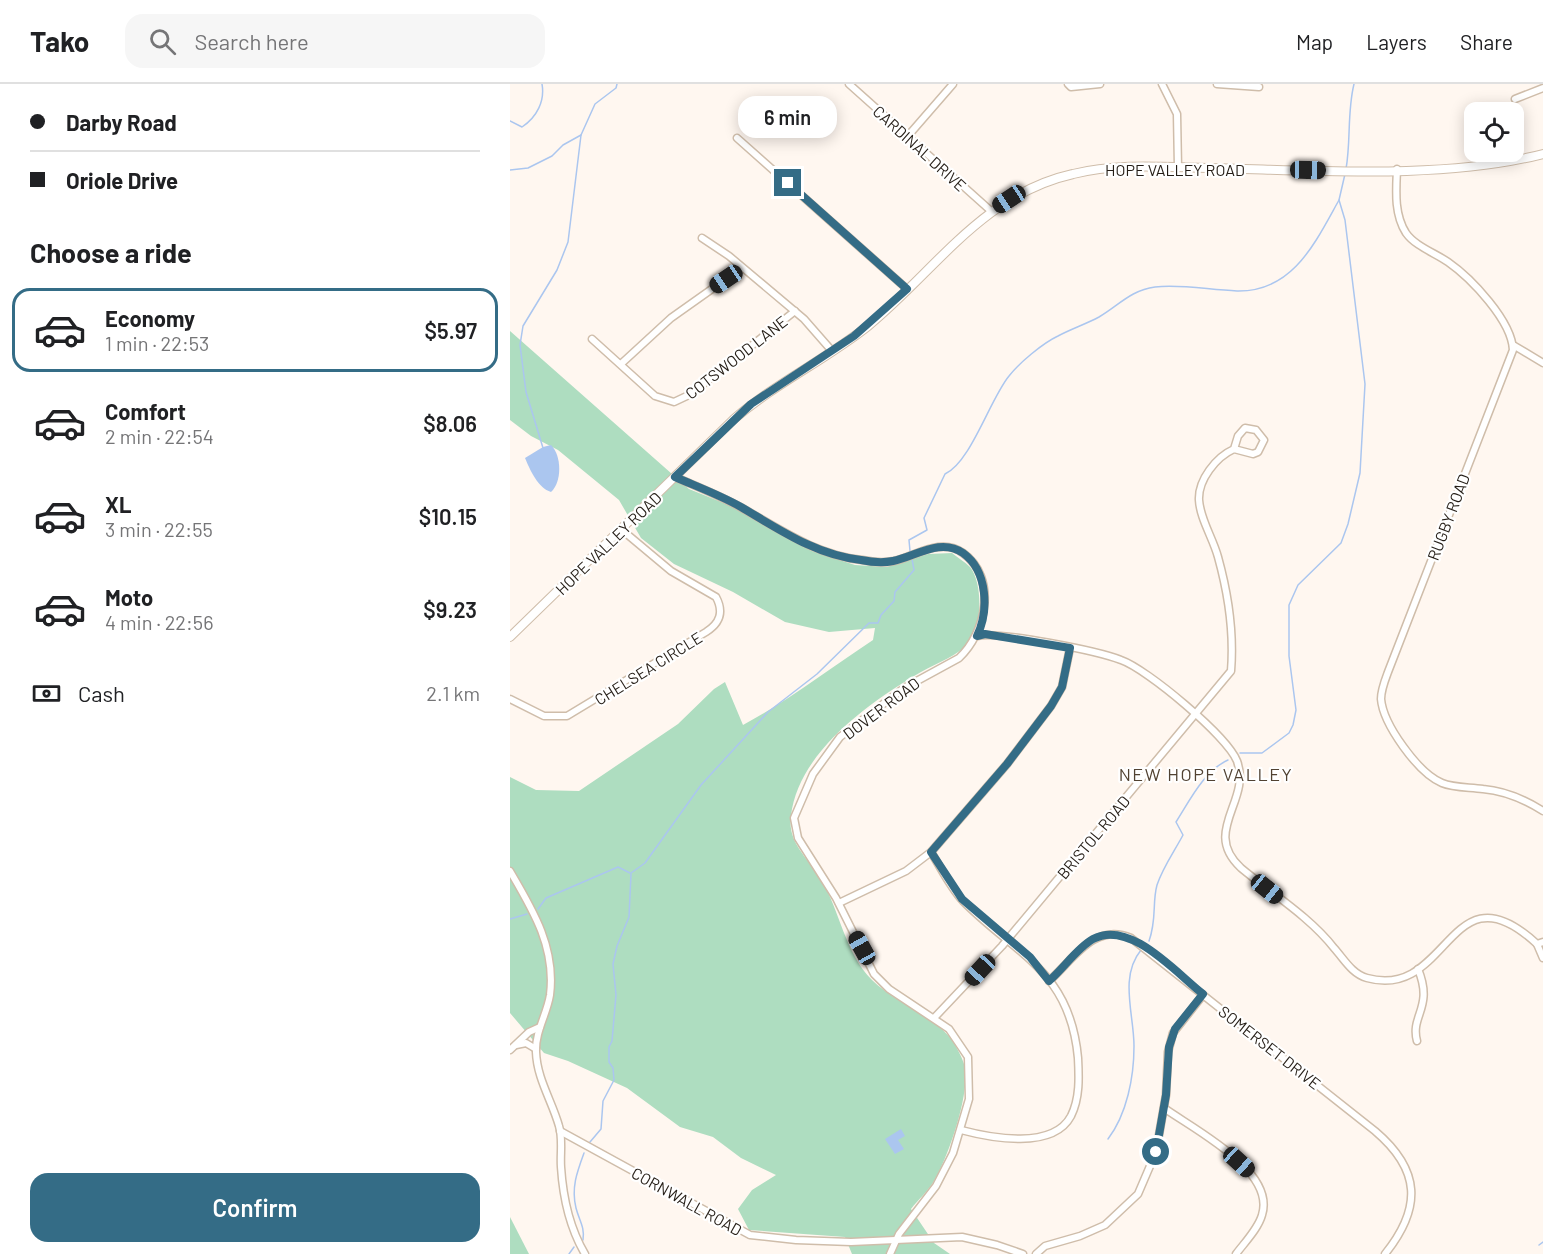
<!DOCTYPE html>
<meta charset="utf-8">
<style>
:root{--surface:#fff;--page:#f6f6f6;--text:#202124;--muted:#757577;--line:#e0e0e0;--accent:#346c86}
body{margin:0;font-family:Barlow,sans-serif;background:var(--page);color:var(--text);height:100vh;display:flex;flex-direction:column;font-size:22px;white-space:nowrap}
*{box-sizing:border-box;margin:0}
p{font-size:20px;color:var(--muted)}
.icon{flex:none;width:33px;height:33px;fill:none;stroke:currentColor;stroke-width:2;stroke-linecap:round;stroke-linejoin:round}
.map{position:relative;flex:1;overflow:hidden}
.details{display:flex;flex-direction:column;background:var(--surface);width:510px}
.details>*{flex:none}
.guide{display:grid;align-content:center;height:132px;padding:0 30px;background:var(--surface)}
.buttons{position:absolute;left:954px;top:18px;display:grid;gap:12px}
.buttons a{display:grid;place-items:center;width:60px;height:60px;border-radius:12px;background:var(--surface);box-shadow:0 3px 15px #0003;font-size:30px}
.end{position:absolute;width:27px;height:27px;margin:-14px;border:8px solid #346c86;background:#fff;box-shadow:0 0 0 3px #fff}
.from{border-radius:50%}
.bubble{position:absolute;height:42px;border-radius:18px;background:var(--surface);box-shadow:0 3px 15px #0003;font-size:20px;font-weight:600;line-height:42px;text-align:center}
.car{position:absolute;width:18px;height:36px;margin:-18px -9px;border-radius:8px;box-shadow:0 0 4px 2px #0007;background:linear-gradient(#222 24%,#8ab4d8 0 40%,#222 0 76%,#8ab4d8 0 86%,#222 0)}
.guide b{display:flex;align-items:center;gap:21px;height:57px;font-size:22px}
.guide b+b{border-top:2px solid var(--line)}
.guide i{width:15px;height:15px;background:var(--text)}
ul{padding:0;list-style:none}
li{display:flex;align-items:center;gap:18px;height:84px;margin:0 12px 9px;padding:0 18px;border:3px solid transparent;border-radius:18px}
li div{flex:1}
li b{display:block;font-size:22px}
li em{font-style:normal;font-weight:600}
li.selected{border-color:var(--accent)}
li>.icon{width:54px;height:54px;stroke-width:1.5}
h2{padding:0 30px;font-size:27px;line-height:72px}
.pay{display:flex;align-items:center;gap:15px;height:66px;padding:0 30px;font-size:22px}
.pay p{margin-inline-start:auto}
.primary-button{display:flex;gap:12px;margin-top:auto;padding:12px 30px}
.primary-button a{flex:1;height:69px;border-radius:18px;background:var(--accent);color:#fff;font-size:24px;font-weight:600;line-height:69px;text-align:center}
header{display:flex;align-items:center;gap:36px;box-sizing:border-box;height:84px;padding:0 30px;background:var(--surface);border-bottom:2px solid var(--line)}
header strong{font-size:28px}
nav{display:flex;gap:33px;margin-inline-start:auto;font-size:21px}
.search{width:420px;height:54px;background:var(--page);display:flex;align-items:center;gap:15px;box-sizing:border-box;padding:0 21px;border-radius:18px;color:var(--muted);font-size:22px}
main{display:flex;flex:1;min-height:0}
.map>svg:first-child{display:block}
</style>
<header>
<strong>Tako</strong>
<div class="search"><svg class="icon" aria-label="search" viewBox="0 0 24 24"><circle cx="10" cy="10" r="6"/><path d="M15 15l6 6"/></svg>Search here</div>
<nav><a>Map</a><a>Layers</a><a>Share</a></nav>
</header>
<main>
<section class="details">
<div class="guide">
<b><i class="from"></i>Darby Road</b>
<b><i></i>Oriole Drive</b>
</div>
<h2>Choose a ride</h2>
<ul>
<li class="selected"><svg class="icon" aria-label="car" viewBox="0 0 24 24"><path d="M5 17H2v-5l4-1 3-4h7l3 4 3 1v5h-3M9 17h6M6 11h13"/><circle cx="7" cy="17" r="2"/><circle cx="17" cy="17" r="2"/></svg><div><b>Economy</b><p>1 min · 22:53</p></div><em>$5.97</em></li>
<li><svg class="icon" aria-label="car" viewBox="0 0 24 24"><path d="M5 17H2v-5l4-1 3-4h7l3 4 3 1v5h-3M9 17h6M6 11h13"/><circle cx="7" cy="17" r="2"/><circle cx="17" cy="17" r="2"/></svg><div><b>Comfort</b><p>2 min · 22:54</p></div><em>$8.06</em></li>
<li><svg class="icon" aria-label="car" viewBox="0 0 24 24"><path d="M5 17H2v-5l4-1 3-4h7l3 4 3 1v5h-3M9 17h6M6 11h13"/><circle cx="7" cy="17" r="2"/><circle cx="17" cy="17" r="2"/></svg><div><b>XL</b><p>3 min · 22:55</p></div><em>$10.15</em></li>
<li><svg class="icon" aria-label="car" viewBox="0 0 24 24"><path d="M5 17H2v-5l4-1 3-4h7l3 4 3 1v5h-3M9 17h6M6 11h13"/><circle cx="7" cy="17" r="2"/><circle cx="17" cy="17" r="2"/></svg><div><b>Moto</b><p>4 min · 22:56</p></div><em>$9.23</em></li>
</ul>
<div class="pay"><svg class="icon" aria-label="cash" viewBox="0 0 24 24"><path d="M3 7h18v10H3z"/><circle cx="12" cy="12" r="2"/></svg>Cash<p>2.1 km</p></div>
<div class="primary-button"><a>Confirm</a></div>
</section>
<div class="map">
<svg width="1033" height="1170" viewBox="0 0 1033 1170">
<rect width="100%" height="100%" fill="#fff7f0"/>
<g fill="#aeddc0">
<path d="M0 247 179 405 221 422 302 467 345 481 377 483 418 470 442 469C447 473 455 478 460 483 473 499 472 541 460 557 447 573 428 578 411 588 360 618 288 668 281 732 277 759 298 774 311 795 330 827 335 869 362 896 385 919 422 930 442 956 446 962 452 973 454 980 462 1005 438 1074 424 1097 418 1107 408 1116 401 1125L424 1159 440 1170H342L335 1153 239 1146 228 1125 242 1106 266 1091 231 1074 203 1053 170 1043 117 1004 58 977 34 969 0 929V693L26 706 69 707 168 640 204 605 215 598 233 641C278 617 319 585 363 556L365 544 319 548 275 538 223 508 164 480 131 454 109 416 48 366 21 352 0 336Z"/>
<path d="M0 1133 19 1170H0Z"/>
</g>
<g fill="#abc6ef">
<path d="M41 361C52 372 52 398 41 408 28 404 20 386 15 374L33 363Z"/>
<path d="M391 1045 395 1052 388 1056 394 1065 385 1070 375 1055Z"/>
</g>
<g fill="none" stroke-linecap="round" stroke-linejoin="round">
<g stroke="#abc6ef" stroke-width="1.5">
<path d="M0 37 12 43C27 33 35 17 32 0"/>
<path d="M836 85C841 57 837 28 844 0"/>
<path d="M0 86 18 84 42 72 53 61 71 51 85 20 106 4 107 0"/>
<path d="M33 364 16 308 10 261 13 242 47 186 58 158 71 51"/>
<path d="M400 467 399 456 417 446 414 434 435 390C461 378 480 315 499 292 509 279 533 259 548 252 561 245 576 240 589 233 608 222 621 206 645 203 672 200 699 206 727 207 783 208 805 159 829 116"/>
<path d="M730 669H752L779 649 783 641 786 626 779 572V521L788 501 831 459 838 440 850 389 855 300 835 136 829 116 835 90"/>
<path d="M121 789 135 779 191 701 258 628 307 590 359 539H368L371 531 384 517 385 508 404 486 402 475"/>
<path d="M28 825 36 814 108 783 120 789"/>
<path d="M0 835 17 830"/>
<path d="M639 857C647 835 642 819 647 801 653 783 664 768 673 751L666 738C680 716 694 687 718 676"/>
<path d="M598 1055C617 1030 624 993 624 962 624 930 609 893 631 866"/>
<path d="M80 1058 91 1045 93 1017 104 996 103 984 99 978V963L102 957 106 911 103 880 107 862 119 833 121 790"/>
<path d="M73 1156C75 1143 69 1136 66 1124 61 1104 67 1088 74 1069"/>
<path d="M1029 1161 1033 1158"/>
<path d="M59 1170 64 1163"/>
</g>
<defs>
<g id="minor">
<path d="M339 0 481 127"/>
<path d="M558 0 561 3 590 0"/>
<path d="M652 0 667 30 668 84"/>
<path d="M707 0 749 3"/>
<path d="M1005 15 1033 4"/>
<path d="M397 53 443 0"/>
<path d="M227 54 397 205"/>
<path d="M887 85C886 107 884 130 896 149 905 162 925 169 938 178 961 194 1002 237 1003 266L878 588C875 596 871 606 871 615 873 640 908 689 932 699 944 704 960 703 973 705 996 707 1014 715 1033 727"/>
<path d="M192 154 219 172 294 235 322 267"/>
<path d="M82 255 145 312 164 318 181 310 285 227"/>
<path d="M1003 261 1033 279"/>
<path d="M112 279 161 234 216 195 229 181"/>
<path d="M165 393C188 403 211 412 232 424 271 446 306 471 352 476 362 478 374 479 384 477 406 472 431 453 453 469 488 494 476 549 449 574L394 604 330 653 303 690 284 734 288 754 326 814 364 890 379 905 439 945 458 973 459 1015 443 1069 426 1102 389 1150 380 1170"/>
<path d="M467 552C489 547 588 567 611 576 637 585 717 652 727 677 742 717 691 747 731 784 761 809 800 833 824 864 834 875 842 890 857 894 940 917 939 778 1027 860L1033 858"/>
<path d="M0 615 34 632H57L196 548C210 539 214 528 206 513L161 487 112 446"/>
<path d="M421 768C431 784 440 803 453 817 506 871 560 886 568 974 569 993 570 1014 561 1032 543 1066 481 1054 451 1046"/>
<path d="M0 787C23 826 46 864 40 911 37 930 25 948 26 968 27 995 42 1017 49 1042 53 1055 50 1070 51 1083 53 1114 59 1143 75 1170"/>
<path d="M329 819 396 787 421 768 497 680 541 622 552 603 560 564"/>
<path d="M1027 860 1033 874"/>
<path d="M539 897C563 876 584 838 621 854L865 1047C911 1086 912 1124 875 1170"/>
<path d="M424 934 492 862 721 587C724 550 718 509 708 473 703 454 690 435 689 416 688 396 706 373 724 365L743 370 748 368 754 356 746 346 735 344 728 352 724 365"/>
<path d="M907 957C900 931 924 924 908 885"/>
<path d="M6 961 16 959 26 965"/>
<path d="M0 966 19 948 30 943"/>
<path d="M654 1024C685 1046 766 1087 752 1131 748 1145 735 1158 726 1170"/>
<path d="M50 1047 240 1151 286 1156 341 1158 452 1153 487 1161 513 1170"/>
<path d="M526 1170 535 1162 570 1152 595 1141 628 1110 646 1068 656 1011 658 968 663 949 693 911"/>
</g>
<path id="major" d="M0 553 224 335C266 299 315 276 358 242 425 187 473 110 563 90 607 79 653 83 698 84 802 86 933 96 1033 70"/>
</defs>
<use href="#minor" stroke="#cfbdaa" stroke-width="9"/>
<use href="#major" stroke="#cfbdaa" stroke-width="10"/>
<use href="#minor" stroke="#fff" stroke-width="6"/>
<use href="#major" stroke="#fff" stroke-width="8"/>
</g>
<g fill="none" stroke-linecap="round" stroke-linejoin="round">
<path stroke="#346c86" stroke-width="8" d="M278 99 397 205 344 252 241 320 165 393C188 403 210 411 231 423 270 446 306 471 351 476 361 478 373 479 383 477 405 473 430 453 453 469 478 487 479 527 467 552L475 550 560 564 552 603 541 622 497 680 421 768 452 815 520 873 539 897C554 884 567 864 583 855 620 835 666 889 693 910L665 945 659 963 656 1011 646 1068"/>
</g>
<g text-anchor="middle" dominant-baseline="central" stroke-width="4.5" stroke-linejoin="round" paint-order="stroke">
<g font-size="16" fill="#241d16" stroke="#fff">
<text transform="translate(410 64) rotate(42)">CARDINAL DRIVE</text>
<text x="665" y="85">HOPE VALLEY ROAD</text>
<text transform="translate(226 273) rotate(-38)">COTSWOOD LANE</text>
<text transform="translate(938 433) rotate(-69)">RUGBY ROAD</text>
<text transform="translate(98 459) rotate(-44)">HOPE VALLEY ROAD</text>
<text transform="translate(138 584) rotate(-32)">CHELSEA CIRCLE</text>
<text transform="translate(371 624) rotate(-37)">DOVER ROAD</text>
<text transform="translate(583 753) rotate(-50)">BRISTOL ROAD</text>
<text transform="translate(760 963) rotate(38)">SOMERSET DRIVE</text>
<text transform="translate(177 1117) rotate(29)">CORNWALL ROAD</text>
</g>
<g font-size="18" letter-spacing="1.5" fill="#514232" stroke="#fff">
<text x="696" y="690">NEW HOPE VALLEY</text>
</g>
</g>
</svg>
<div class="buttons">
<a><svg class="icon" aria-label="locate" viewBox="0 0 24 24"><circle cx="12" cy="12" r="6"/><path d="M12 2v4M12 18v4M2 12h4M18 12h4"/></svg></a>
</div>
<i class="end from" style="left:646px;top:1068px"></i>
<i class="end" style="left:278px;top:99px"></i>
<div class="bubble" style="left:228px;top:12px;width:99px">6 min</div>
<i class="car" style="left:798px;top:86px;rotate:91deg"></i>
<i class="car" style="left:499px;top:115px;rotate:237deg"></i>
<i class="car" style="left:216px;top:195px;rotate:236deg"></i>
<i class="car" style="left:757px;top:805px;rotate:129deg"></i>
<i class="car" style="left:352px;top:864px;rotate:331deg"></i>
<i class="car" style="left:470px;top:886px;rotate:223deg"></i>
<i class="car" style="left:729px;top:1078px;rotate:132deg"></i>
</div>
</main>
